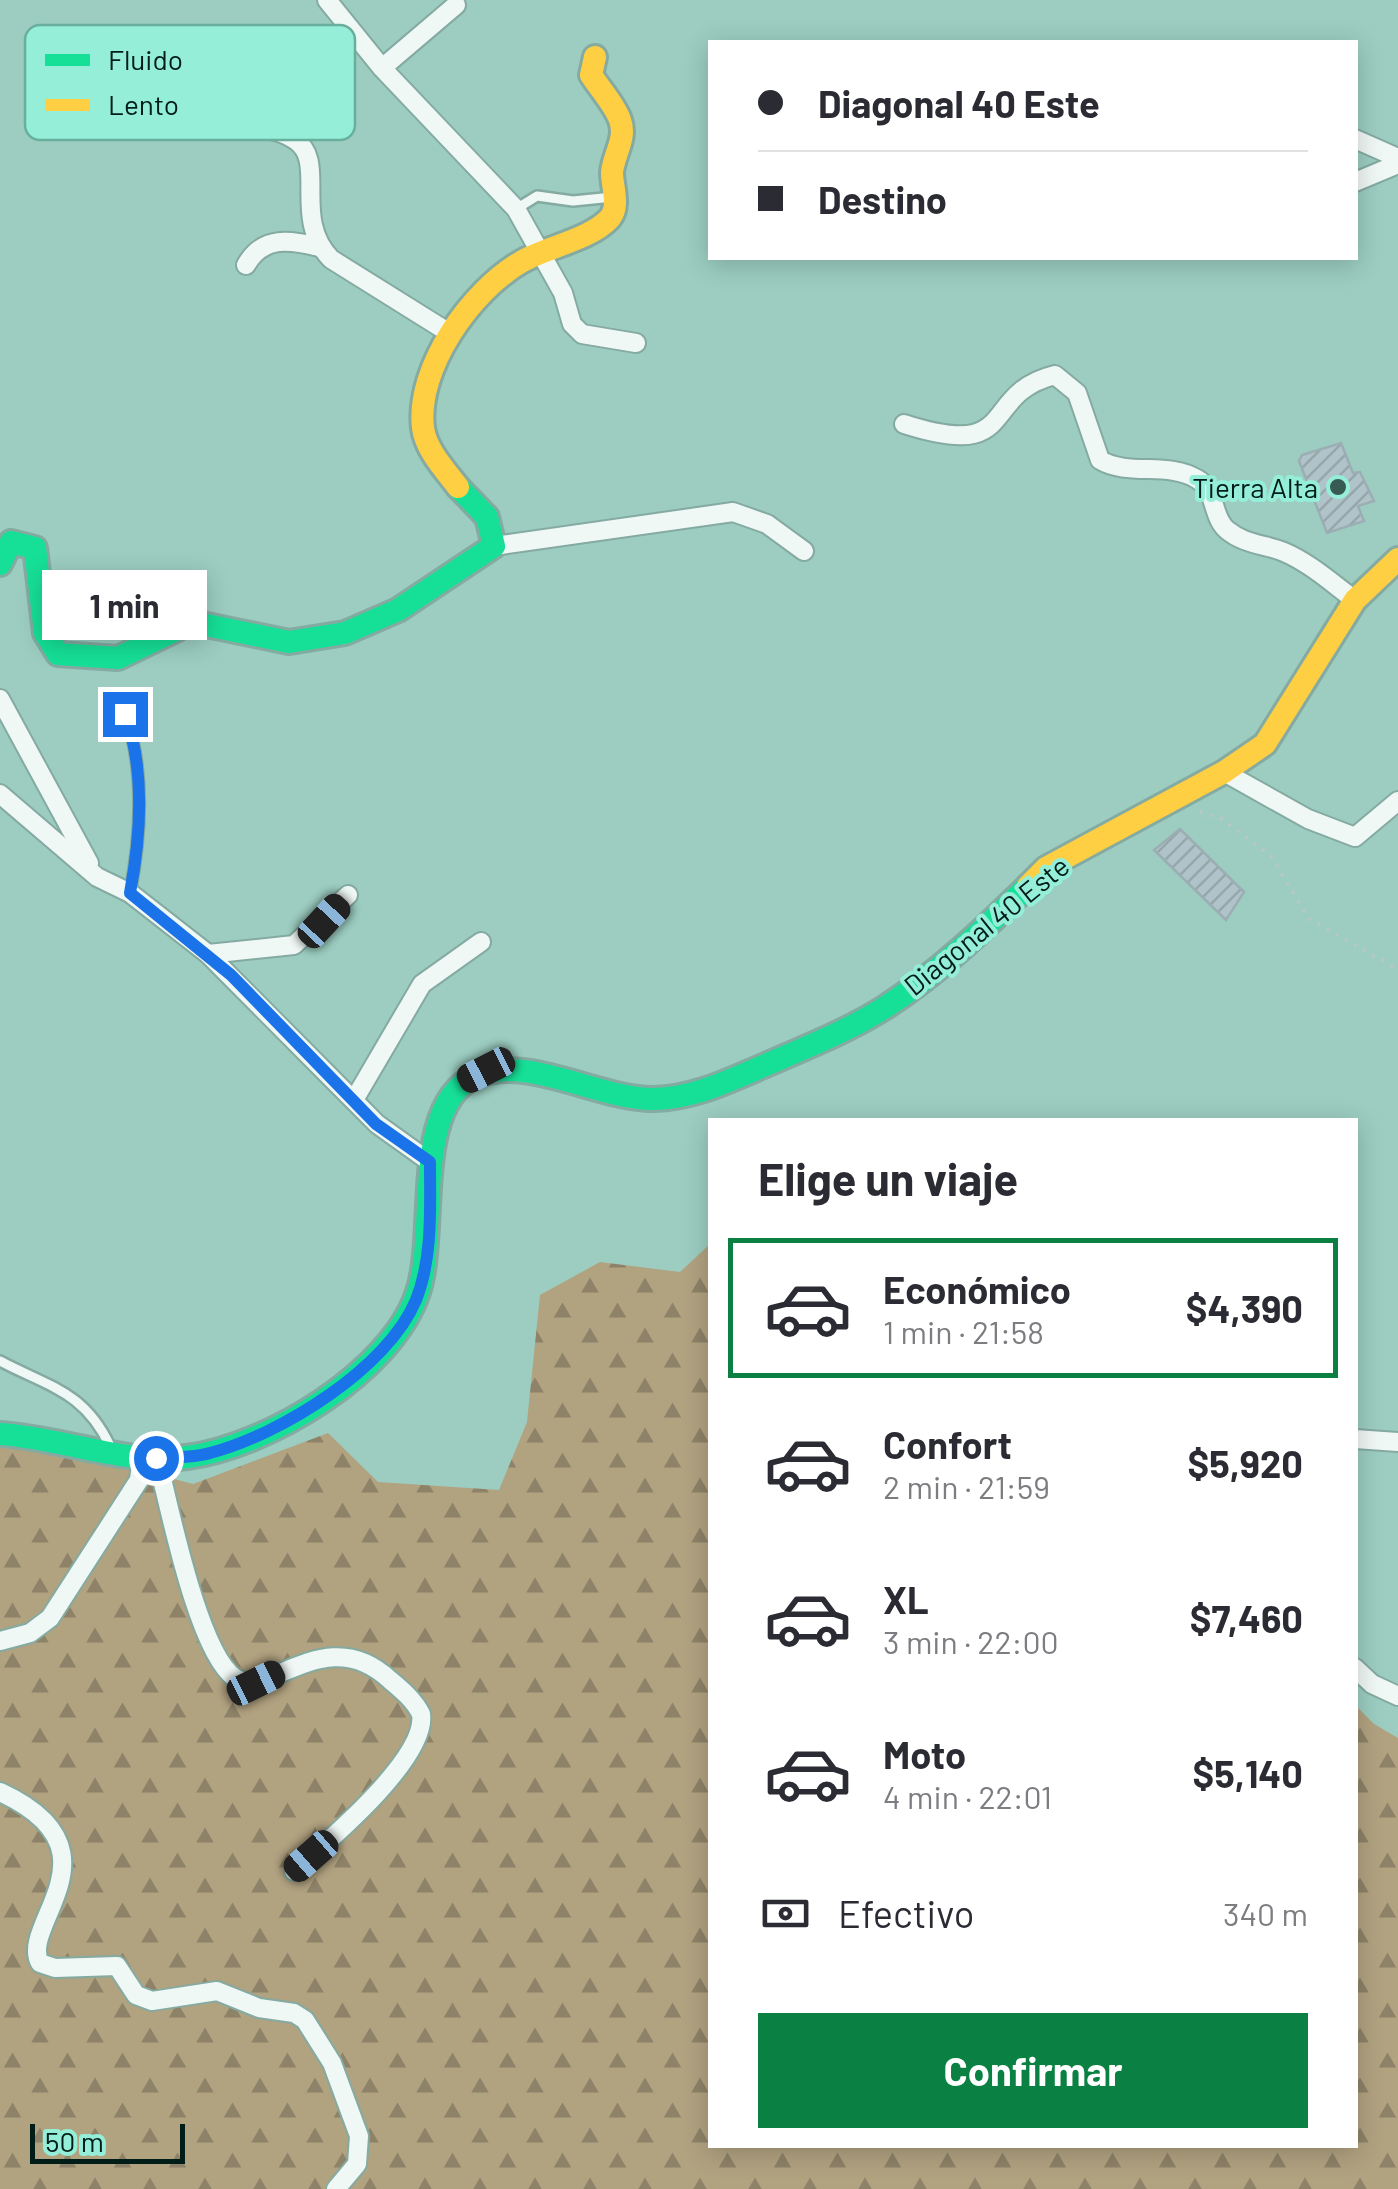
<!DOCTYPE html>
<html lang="es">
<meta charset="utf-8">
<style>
:root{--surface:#fff;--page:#f2f2f3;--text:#2b2b33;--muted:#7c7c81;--line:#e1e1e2;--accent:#0b8043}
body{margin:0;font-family:Barlow,sans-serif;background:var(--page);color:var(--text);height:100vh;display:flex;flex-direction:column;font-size:38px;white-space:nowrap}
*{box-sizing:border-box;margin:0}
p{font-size:32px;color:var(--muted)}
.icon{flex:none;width:55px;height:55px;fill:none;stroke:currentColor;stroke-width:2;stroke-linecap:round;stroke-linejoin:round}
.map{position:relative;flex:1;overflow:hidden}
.panel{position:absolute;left:708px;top:1118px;width:650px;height:1030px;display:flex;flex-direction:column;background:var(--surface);border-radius:0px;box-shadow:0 5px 25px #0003}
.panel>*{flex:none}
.guide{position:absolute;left:708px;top:40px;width:650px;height:220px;border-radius:0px;box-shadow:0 5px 25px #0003;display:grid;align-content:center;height:220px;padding:0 50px;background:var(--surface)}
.scale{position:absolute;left:30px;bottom:25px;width:155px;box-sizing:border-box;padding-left:10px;border:5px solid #011d17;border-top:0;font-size:28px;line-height:35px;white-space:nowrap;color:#011d17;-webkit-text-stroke:8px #95eed8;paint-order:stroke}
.end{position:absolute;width:45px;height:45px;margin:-22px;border:12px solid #1a73e8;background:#fff;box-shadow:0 0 0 5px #fff}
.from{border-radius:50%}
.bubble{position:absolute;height:70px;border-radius:0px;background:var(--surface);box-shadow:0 5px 25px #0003;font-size:32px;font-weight:700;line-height:70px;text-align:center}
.car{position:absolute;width:30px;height:60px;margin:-30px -15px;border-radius:12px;box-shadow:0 0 8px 2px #0007;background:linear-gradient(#222 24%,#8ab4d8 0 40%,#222 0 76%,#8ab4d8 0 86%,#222 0)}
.guide b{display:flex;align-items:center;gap:35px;height:95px;font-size:38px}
.guide b+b{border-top:2px solid var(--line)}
.guide i{width:25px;height:25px;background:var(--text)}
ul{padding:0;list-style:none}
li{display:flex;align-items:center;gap:30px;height:140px;margin:0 20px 15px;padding:0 30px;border:5px solid transparent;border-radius:0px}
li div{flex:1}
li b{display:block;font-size:38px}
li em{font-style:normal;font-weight:700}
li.current{border-color:var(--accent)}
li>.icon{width:90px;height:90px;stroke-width:1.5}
h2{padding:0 50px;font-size:45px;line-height:120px}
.pay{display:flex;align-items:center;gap:25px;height:110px;padding:0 50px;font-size:38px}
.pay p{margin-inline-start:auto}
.primary-button{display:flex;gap:20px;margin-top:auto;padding:20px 50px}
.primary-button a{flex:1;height:115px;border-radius:0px;background:var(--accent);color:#fff;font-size:40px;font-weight:700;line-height:115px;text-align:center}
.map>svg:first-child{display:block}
</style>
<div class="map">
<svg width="1398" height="2189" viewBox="0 0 1398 2189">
<defs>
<pattern id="forest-firs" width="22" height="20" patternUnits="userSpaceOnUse" patternTransform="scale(2.5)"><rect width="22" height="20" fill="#b1a280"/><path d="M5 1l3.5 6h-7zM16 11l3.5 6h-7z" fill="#8e8368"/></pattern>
<pattern id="building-hatch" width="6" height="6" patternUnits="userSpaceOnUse" patternTransform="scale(2.5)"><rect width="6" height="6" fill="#b0c3c9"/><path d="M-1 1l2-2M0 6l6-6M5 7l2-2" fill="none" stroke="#96a7ac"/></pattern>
</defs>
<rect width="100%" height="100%" fill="#9ccdc0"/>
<path fill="url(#forest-firs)" d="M710 1244V2145H1355V1705L1374 1724 1398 1738V2189H0V1447L22 1445 83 1455 193 1484 328 1433 378 1482 499 1490 527 1422 540 1295 600 1262 680 1272Z"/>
<g fill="url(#building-hatch)" stroke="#9baeb4" stroke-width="2.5">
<path d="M1341 443 1353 473 1360 472 1374 501 1358 506 1364 521 1327 533 1299 461 1302 455Z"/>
<path d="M1180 829 1244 892 1226 920 1154 850Z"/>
</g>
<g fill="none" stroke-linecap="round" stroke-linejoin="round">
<defs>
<g id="lane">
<path d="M516 209 537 196 573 201 613 197"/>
<path d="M125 713C145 769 141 835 130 893"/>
<path d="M0 1361C49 1387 84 1391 110 1446"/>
</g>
<g id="street">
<path d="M327 0 382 68 516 209 563 293 572 324 582 334 636 343"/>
<path d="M382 68 456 5"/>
<path d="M203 101C214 109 224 118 236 122 255 128 278 128 295 140 328 161 291 218 331 259L451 334"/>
<path d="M1355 139 1398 158"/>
<path d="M1355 182 1398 164"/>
<path d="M246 265C263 235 291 240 319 247"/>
<path d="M904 424C1022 462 978 394 1055 375L1077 393 1100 460C1129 477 1168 461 1197 479 1217 490 1211 516 1227 530 1245 545 1265 544 1284 552 1310 563 1333 584 1355 600"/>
<path d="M494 546 733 512 767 524 804 551"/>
<path d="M0 699 89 863"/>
<path d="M1224 772 1308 819 1355 837 1398 801"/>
<path d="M0 794 97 877 130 893 208 954 377 1124 430 1162"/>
<path d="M208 954 294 945 348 895"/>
<path d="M354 1100 422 984 481 942"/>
<path d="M1355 1439 1398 1442"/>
<path d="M157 1458C169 1505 198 1653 235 1678 268 1700 326 1620 390 1680 402 1690 414 1700 421 1714 428 1758 326 1843 294 1871"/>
<path d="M0 1641 30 1633 50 1618 139 1480 142 1457"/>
<path d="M1355 1668 1372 1684 1398 1696"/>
<path d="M0 1792C126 1850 18 1925 40 1963L55 1968 117 1966 136 1995 152 2001 217 1991 259 2008 294 2013 305 2020 332 2063 359 2136 357 2164 336 2189"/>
</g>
<g id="fast">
<path d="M0 564 11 542 35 548 45 633 58 654 118 658 192 622 289 642 345 633 398 610 494 546 487 517 458 487"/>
<path d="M0 1434C62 1438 125 1465 187 1457 267 1447 392 1372 418 1292 438 1233 411 1104 476 1076 526 1054 601 1100 654 1099 693 1098 726 1082 761 1067 802 1049 846 1032 884 1008 937 974 984 929 1028 886"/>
</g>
<g id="slow">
<path d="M458 487C445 470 426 450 423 428 416 368 471 291 521 262 546 247 590 240 610 218 620 206 612 186 612 173 613 155 627 139 620 120 615 105 600 89 591 75L595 57"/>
<path d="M1028 886 1046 868 1224 772 1265 744 1355 600 1398 559"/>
</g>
</defs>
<use href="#lane" stroke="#84aaa1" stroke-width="14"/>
<use href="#street" stroke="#84aaa1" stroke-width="22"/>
<use href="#fast" stroke="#84aaa1" stroke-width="28"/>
<use href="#slow" stroke="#84aaa1" stroke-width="28"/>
<path stroke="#b9c8c4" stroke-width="4" stroke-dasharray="2.5 8" stroke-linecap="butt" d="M1200 812 1222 819 1271 856 1309 919 1398 969"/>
<use href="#lane" stroke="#f0f8f6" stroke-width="9"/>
<use href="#street" stroke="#f0f8f6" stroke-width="18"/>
<use href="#fast" stroke="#16e098" stroke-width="22"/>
<use href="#slow" stroke="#ffcf43" stroke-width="22"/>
</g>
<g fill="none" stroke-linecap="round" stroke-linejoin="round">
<path stroke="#1a73e8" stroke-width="12" d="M125 714C145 769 141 835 130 893L231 975 376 1124 430 1162C430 1208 433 1257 416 1300 388 1368 280 1435 210 1453 194 1458 174 1457 156 1458"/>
</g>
<circle fill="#375b52" stroke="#95eed8" stroke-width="4" cx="1338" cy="487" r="10"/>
<g text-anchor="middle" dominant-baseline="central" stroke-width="8" stroke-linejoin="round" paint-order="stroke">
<g font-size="28" fill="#011d17" stroke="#95eed8" text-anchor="end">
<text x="1318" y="487">Tierra Alta</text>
</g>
<g font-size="28" fill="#011d17" stroke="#95eed8">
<text transform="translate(986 925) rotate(-39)">Diagonal 40 Este</text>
</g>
</g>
<rect x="25" y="25" width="330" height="115" rx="15" fill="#95eed8" stroke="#69af9e" stroke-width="2.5"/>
<rect x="45" y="54" width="45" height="12" fill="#16e098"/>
<rect x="45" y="99" width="45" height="12" fill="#ffcf43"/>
<g font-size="28" fill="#011d17">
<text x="108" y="70">Fluido</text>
<text x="108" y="115">Lento</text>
</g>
</svg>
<div class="scale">50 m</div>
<i class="end from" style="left:156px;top:1458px"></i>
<i class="end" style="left:125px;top:714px"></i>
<div class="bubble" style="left:42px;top:570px;width:165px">1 min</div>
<i class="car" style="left:324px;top:921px;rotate:43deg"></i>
<i class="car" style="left:486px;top:1070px;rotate:243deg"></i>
<i class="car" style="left:256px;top:1683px;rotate:64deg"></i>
<i class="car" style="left:311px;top:1856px;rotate:229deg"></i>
<div class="guide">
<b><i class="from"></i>Diagonal 40 Este</b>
<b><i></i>Destino</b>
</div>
<section class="panel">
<h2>Elige un viaje</h2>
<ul>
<li class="current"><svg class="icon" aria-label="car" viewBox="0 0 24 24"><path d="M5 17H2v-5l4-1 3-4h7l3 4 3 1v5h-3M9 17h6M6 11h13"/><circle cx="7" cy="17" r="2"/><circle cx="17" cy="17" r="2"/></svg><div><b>Económico</b><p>1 min · 21:58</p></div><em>$4,390</em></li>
<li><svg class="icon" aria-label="car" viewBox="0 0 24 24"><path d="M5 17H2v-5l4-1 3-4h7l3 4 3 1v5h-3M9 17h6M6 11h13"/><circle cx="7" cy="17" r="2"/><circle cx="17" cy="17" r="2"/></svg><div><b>Confort</b><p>2 min · 21:59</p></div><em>$5,920</em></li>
<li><svg class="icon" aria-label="car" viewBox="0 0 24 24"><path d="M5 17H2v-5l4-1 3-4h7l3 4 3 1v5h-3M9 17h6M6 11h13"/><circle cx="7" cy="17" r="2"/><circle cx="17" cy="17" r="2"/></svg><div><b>XL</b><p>3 min · 22:00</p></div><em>$7,460</em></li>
<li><svg class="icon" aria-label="car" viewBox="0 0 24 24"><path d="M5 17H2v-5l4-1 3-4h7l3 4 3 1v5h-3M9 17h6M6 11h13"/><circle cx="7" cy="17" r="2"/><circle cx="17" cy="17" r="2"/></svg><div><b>Moto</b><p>4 min · 22:01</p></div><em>$5,140</em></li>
</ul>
<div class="pay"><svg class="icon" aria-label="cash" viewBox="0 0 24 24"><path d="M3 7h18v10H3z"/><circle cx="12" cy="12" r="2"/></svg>Efectivo<p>340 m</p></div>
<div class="primary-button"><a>Confirmar</a></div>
</section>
</div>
